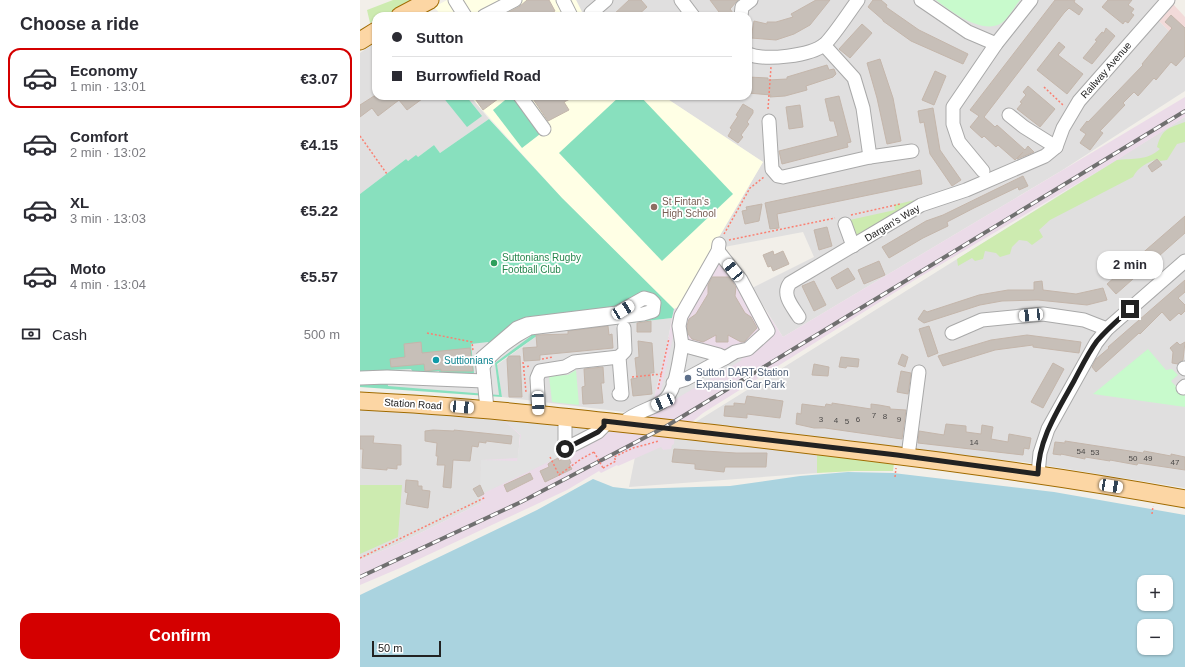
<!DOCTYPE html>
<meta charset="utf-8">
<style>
:root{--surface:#fff;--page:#f7f7f7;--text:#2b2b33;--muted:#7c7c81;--line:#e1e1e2;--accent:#d40000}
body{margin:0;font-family:Helvetica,sans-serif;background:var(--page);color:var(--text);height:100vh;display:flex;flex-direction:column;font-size:15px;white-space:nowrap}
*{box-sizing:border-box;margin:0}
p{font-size:13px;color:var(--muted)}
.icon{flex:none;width:22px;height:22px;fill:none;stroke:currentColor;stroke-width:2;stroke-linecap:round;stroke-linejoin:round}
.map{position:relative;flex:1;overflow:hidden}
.panel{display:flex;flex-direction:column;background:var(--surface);width:360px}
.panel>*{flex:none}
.guide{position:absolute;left:12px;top:12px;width:380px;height:88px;border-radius:12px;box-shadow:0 1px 3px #0004;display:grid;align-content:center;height:88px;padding:0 20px;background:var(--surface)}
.buttons{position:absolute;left:777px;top:575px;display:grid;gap:8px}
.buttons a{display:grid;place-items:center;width:36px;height:36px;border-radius:8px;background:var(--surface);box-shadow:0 1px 3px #0004;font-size:20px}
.scale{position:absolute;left:12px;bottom:10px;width:69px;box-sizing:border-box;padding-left:4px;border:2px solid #222;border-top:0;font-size:11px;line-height:14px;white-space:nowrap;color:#222;-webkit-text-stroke:3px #fff;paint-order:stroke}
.end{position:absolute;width:18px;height:18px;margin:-9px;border:5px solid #222;background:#fff;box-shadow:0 0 0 2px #fff}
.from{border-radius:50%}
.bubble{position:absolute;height:28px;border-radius:12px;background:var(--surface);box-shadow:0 1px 3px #0004;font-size:13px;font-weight:700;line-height:28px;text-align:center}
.car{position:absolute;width:12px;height:24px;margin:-12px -6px;border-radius:5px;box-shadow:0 0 3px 1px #0007;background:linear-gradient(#fff 24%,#345 0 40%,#fff 0 76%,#345 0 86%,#fff 0)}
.guide b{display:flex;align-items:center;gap:14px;height:38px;font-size:15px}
.guide b+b{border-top:1px solid var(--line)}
.guide i{width:10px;height:10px;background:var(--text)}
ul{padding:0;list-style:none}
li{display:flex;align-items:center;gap:12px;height:60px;margin:0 8px 6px;padding:0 12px;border:2px solid transparent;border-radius:12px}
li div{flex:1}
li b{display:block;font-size:15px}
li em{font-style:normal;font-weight:700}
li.current{border-color:var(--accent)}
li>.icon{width:36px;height:36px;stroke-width:1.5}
h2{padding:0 20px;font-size:18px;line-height:48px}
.pay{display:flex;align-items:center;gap:10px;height:44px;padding:0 20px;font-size:15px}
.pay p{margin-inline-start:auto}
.cta{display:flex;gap:8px;margin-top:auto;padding:8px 20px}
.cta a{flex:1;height:46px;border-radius:12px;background:var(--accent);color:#fff;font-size:16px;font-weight:700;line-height:46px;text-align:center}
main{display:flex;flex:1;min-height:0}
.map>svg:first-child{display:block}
</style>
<main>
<section class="panel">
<h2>Choose a ride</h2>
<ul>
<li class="current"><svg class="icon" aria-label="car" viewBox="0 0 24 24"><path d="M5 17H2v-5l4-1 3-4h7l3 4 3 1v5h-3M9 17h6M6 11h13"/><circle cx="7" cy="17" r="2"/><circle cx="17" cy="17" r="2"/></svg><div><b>Economy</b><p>1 min · 13:01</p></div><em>€3.07</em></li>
<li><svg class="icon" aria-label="car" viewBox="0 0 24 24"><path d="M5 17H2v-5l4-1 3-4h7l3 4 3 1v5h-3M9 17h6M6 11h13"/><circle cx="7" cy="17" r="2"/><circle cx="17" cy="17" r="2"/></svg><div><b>Comfort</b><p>2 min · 13:02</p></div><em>€4.15</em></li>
<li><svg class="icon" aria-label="car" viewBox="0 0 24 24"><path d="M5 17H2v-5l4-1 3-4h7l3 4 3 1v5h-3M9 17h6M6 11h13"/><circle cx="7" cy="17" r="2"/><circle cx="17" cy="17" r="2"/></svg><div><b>XL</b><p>3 min · 13:03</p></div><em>€5.22</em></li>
<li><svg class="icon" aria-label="car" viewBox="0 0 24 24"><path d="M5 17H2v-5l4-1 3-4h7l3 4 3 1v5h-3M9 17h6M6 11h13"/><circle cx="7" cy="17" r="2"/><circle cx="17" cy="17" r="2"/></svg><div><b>Moto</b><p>4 min · 13:04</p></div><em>€5.57</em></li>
</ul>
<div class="pay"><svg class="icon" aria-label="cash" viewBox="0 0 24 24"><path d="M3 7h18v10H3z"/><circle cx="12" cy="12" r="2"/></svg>Cash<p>500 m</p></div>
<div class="cta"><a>Confirm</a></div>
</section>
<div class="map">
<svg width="825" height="667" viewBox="0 0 825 667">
<rect width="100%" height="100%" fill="#f2efe9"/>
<g fill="#e0dfdf">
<path d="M216 0H809L813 4 798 20 825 47V91L701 171 423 337 392 288 454 257 443 232 364 247 358 238 403 162 303 96H388V16H224Z"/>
<path d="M16 42V96H110L129 119 80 153 74 145 58 157 47 161 46 159 0 194V53Z"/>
<path d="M825 117V488L664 462 326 428Z"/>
<path d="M312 318 307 345 294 398 274 408 264 412 142 397 137 365 181 333Z"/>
<path d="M0 407 142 418 160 435 158 458 121 503 40 543 0 560Z"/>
<path d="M314 436 457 453V473L269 487 275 457 301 446 312 445Z"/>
</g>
<path fill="#f2dad9" d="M813 4 825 17V47L798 20Z"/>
<path fill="#ebdbe8" d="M825 97V117L757 160 553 281 343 413 326 427 315 425 314 444 312 445 311 449 303 450 301 447 258 466 257 465 241 473 239 471 207 490 40 568 0 585V560L40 543 121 503V460L158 458 160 435 142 419 262 430 274 408 294 398 307 345 314 309 318 307 358 238 423 337Z"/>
<g fill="#ffffe5">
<path d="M87 0H216L224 16H82L74 7Z"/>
<path d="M110 96H303L403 162 318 307 314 309 202 198Z"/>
</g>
<g fill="#cdebb0">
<path d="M33 0H52L25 16H16V20L10 23 7 10Z"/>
<path d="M825 122V142L817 144 807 160 800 161 797 159C787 163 778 167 773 177L690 220 679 230 683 237 672 245 667 241 659 240 652 247 650 254 640 257 636 253 625 251 623 259 615 261 612 258 598 266 597 259 757 160C773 158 787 161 800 149L797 147C802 128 809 128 825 122Z"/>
<path d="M555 200 545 211 499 236H495L485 221 535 210 534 205Z"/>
<path d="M457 453 534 463 533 471H495L457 473Z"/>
<path d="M0 485H42L38 537 0 554Z"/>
</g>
<g fill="#c8facc">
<path d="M576 0H660C654 7 648 20 640 24 621 34 590 11 576 0Z"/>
<path d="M788 349 806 370 812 369 818 375 811 381 825 396V407L733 394Z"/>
<path d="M216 370 219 405 192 402 189 376 208 375Z"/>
</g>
<g fill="#88e0be">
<path d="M82 96H106L122 116 107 127Z"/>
<path d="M150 96H157L184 131 162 148 133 110Z"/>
<path d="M260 96H280L373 194 302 261 199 153Z"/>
<path d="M129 119 202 198 314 309 312 318 181 333 137 364 142 397 0 387V194L46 159 48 161 56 155 58 157 74 145 80 153Z"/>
</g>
<g fill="#e2e2e2">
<path d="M168 331 171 336 135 363 139 395 28 386 27 377 29 370 51 369 54 374 79 371 80 377 114 373 111 344 128 342 136 354Z"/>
<path d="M313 337 332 345 362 354 376 349 382 360 309 403 300 395Z"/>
<path d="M142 418 257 429 120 495 121 460 157 461 161 435Z"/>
</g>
<path fill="#aad3df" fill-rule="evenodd" d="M488 472 533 473 694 492 825 515V667H0V595L177 510 233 479 253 487 270 489 370 486 440 476ZM784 582H806V604H784ZM784 626H806V648H784Z"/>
<g fill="#c7bfb8" stroke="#c4b6ab">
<path d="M167 0H189L195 11 186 16H141L159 7Z"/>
<path d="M269 0H281L287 7 277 16H252Z"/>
<path d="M350 0H378L370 9 373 13V16H362Z"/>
<path d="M456 0H470L450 25 434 34 416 40 391 38 394 21 407 24V22H416L433 17 431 14Z"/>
<path d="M513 0H521L527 5 526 7 559 30 608 54 603 64 551 41 523 21V20L508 7Z"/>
<path d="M695 0H715L714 2 723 9 719 15 709 8 704 13 624 117 635 127 637 125 665 150 668 146 674 152 657 159 663 152 655 160 638 145 636 147 624 136 622 138 610 127 619 116 610 110Z"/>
<path d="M748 0H772L768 5 774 9 771 13 774 15 768 23 765 21 763 24 742 7Z"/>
<path d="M811 15 825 28V56L816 66 811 62 796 80 794 78 778 96 774 92 763 103 765 105 740 131 743 133 730 150 720 143 726 134 720 130 727 121 728 122 783 65 782 64 812 28 805 22Z"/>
<path d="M502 24 512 33 490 58 479 49Z"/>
<path d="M746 28 755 36 732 64 723 58 737 41 735 40 742 32 744 33Z"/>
<path d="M699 42 705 47 698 55 723 74 707 94 677 70Z"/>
<path d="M520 59 533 98 541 141 527 144 517 98 507 63Z"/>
<path d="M467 65 469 70 474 69 476 74 473 77 446 86 447 90 425 96 410 97 411 95 388 93V77L408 78V80L427 79V77Z"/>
<path d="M575 71 586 76 574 105 562 100Z"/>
<path d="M668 86 695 109 680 127 657 109 662 103 660 102 666 95 663 92Z"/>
<path d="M14 96H66L47 110 39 100 18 116 12 108 0 117V105Z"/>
<path d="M113 96H142L123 110Z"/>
<path d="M171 96H216L204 102 209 110 188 121Z"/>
<path d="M479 96 491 142 487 143 488 147 422 164 419 151 478 136 474 121H470L465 99Z"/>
<path d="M383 104 393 110V113L387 122 389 124 381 135 383 137 378 143 368 136 372 129 370 128 378 116 376 115Z"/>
<path d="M440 105 443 127 429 129 426 107Z"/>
<path d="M573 108 580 150 601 180 592 186 570 154 564 122 560 123 558 111Z"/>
<path d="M797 159 802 165 792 172 788 166Z"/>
<path d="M560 170 562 184 417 214 419 228 410 229 405 203Z"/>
<path d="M663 176 668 186 659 190 658 187 614 208 587 222 588 226 563 238 529 258 522 247 566 221 583 215Z"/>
<path d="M402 204 399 221 385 224 382 211 387 210 386 207Z"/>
<path d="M825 216V233L756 294 747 284Z"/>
<path d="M467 227 472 246 459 250 454 230Z"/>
<path d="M413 251 414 255 423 251 429 264 413 271 411 266 408 267 403 255Z"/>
<path d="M519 261 525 275 504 284 498 270Z"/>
<path d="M488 268 495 279 477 289 471 278Z"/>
<path d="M352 277H369L376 287 375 296 385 313 391 317 397 328 384 342H381L368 335V342H356V335L343 342 332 339 328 334 327 326 329 319 336 314 348 294V285Z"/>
<path d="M825 280V292L818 298 825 305V311L821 315 819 313 810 321 802 312 780 334 779 333 736 372 732 367 736 359 749 348 748 347Z"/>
<path d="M454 281 466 305 454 311 442 286Z"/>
<path d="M682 281 683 290 716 294 743 288 747 300 727 305 678 300 642 301 620 305 564 323 558 319 564 310 567 312 619 295 648 290H674V282Z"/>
<path d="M291 321V332H277V323Z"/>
<path d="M248 326 249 335 252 334 253 348 180 355V360L164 361 163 348 177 347 176 335 208 334V331Z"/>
<path d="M569 326 578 353 568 357 559 329Z"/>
<path d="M667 335 721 342 719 353 673 347V345L635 350 583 366 578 356 631 340Z"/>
<path d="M278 341 292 343 294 373H290L292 394 273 396 271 379 277 378 275 358 279 357Z"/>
<path d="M61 342 62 353 110 348 113 371H81V369L65 371 64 364 31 367 30 359 45 357 44 344Z"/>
<path d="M817 342 820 345 825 342 823 360 818 364 812 363 813 352 810 348Z"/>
<path d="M542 354 548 357 545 367 538 364Z"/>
<path d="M149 356H160L162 397H149L147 359Z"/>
<path d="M481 357 499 359 498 367 487 366 486 368 479 367Z"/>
<path d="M693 363 704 369 683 408 671 402Z"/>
<path d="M454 364 469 367 468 376 452 375Z"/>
<path d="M243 367 244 383H241L243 403 223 404 222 387 225 386 224 369Z"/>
<path d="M541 371 551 373 548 394 537 392Z"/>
<path d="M387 396 423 401 420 418 387 414V418L364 416 365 406H374V403L385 404Z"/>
<path d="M472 403 511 409V404L519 405 530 407V409L546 410 542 439 465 428H454L436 424 437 413 441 414 442 404 465 407 466 404 472 405Z"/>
<path d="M586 424 606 426V432L621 434 622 425 633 427 631 439 648 442 649 434 671 438 669 449 664 448 663 455 558 443 559 431 584 435Z"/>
<path d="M73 430 94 431V430L152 436 151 444 126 441V443L119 442 118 447 112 446 110 461 93 460 91 488 83 487 85 465H77L78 456H76L77 443 65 441V431Z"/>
<path d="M0 436H14L13 443 41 445V465H37V469L27 468V470L2 468 3 449H0Z"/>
<path d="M705 441 783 453 784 451 811 456V454L825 457V470L778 463 777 465 750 460V461L725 457V459L701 454V455L693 454 695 442 705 443Z"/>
<path d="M314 449 376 453H407L406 467H365L364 472 335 469V464L312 462Z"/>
<path d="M208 456 211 463 209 464 212 469 185 482 180 471 189 467 188 464 192 461 198 458 199 461Z"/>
<path d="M170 473 173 479 147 492 144 485Z"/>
<path d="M46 480 58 481V486H62V490L70 491 68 508 46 504 48 493 45 492Z"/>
<path d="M120 485 124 494 118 497 113 489Z"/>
</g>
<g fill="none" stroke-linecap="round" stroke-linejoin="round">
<defs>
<g id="minor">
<path d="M95 0 105 16"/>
<path d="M203 0 211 16"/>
<path d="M321 0 333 16"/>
<path d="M561 0 608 32 636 44"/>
<path d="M231 13 246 0"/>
<path d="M124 16 155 0"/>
<path d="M381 16 382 7 391 0"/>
<path d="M464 45 494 78 503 108 510 157"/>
<path d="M388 54C405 61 451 56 465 44 475 34 489 12 498 0"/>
<path d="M160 96 184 129"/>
<path d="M649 115 664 127 696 147"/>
<path d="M409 121 412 169 418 176 423 177 510 157 552 151"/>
<path d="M623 171 599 142 593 124V107L636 44 671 0"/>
<path d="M485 224 493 246"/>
<path d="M358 251 381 280 408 331 388 349 375 352 365 358"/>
<path d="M439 317C433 307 421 295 430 283L561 205 606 190 685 156 696 147 703 128 719 101 808 0"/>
<path d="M592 333 622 320 683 314 724 320 747 329"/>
<path d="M322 345 319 326 321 316 358 251 359 244"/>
<path d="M123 367C129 353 156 335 170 328L283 314 293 311 294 303 291 300 284 298 257 313 167 324 157 328 122 358 127 409"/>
<path d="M824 368 825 369"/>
<path d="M0 378 27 377 124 381"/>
<path d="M823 388 825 386"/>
<path d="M259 394H262L259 357 265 351 264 328"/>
<path d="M179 414 177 378 180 371 205 367 214 362 259 357"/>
<path d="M205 417V449L238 432 244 426V421"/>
<path d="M263 423C275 412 289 410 302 402 316 394 319 360 322 345L359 355 365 358 326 379 313 383"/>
<path d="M548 456 559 372"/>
<path d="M678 474 680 453 688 429 736 343 747 329 825 261"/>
</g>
<g id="major">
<path d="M40 16 70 0"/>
<path d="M0 41 16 31"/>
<path d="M0 401C122 407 244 421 366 435 519 453 673 471 825 499"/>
</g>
</defs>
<use href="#minor" stroke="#a9a9a9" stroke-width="15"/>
<use href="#major" stroke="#a06b00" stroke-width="19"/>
<g stroke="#fa8072" stroke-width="1.5" stroke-dasharray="2 2" stroke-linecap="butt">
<path d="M684 87 703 105"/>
<path d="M408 109 411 67"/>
<path d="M0 136 27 174"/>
<path d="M491 215 540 204"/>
<path d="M364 234 390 188 404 177"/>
<path d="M369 240 475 218"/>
<path d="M67 333 112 342 113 351"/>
<path d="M182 359 193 357"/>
<path d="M163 362 166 392"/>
<path d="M163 367 170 366"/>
<path d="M272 377 302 374"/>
<path d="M298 389 309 338"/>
<path d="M190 457 199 475 221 459 234 452"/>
<path d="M243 468 256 461 254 457 273 448 299 441"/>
<path d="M535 477 536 468"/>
<path d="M792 514 793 506"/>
<path d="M0 558 126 497"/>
</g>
<use href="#minor" stroke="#fff" stroke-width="13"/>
<use href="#major" stroke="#fcd6a4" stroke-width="17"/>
<defs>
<path id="rail" d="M0 577 161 502 305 427 825 111"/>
</defs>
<use href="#rail" stroke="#707070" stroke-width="4"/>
<use href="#rail" stroke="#fff" stroke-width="2.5" stroke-dasharray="8" stroke-linecap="butt"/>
<path stroke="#fa8072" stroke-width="1.5" stroke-dasharray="2 2" stroke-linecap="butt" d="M234 452 243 468"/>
</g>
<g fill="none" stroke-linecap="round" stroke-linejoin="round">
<path stroke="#222" stroke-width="5" d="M205 449 238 432 244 426V421L537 455 678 474C678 440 698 410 714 381 721 368 728 353 737 341 747 329 758 320 770 309"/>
</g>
<circle fill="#8d6e63" stroke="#fff" stroke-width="1.5" cx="294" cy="207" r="4"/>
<circle fill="#2e9e5b" stroke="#fff" stroke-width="1.5" cx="134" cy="263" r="4"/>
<circle fill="#0f9aa8" stroke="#fff" stroke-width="1.5" cx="76" cy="360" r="4"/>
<circle fill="#5c6f8a" stroke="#fff" stroke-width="1.5" cx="328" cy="378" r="4"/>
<g text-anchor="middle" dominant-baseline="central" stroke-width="3.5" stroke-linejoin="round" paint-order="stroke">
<g font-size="8" fill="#4b4948">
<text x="514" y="415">7</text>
<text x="525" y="416">8</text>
<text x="461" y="419">3</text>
<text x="498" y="419">6</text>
<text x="539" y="419">9</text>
<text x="476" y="420">4</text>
<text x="487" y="421">5</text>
<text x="614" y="442">14</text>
<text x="721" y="451">54</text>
<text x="735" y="452">53</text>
<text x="773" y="458">50</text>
<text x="788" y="458">49</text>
<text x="815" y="462">47</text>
</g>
<g font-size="10" fill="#222" stroke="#fff">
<text transform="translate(746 70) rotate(-49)">Railway Avenue</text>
<text transform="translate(532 223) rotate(-31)">Dargan's Way</text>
<text transform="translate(53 404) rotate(4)">Station Road</text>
</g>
<g font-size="10" fill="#785e54" stroke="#fff" text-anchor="start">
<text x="302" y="201">St Fintan's<tspan x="302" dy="12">High School</tspan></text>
</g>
<g font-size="10" fill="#27864d" stroke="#fff" text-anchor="start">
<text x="142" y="257">Suttonians Rugby<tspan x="142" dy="12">Football Club</tspan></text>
</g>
<g font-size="10" fill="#0d838f" stroke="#fff" text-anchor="start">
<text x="84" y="360">Suttionians</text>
</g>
<g font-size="10" fill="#4e5e75" stroke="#fff" text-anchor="start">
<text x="336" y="372">Sutton DART Station<tspan x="336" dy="12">Expansion Car Park</tspan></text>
</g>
</g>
</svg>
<div class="buttons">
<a>+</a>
<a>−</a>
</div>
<div class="scale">50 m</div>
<i class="end from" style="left:205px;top:449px"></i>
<i class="end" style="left:770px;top:309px"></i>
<div class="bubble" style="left:737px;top:251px;width:66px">2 min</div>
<i class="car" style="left:373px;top:270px;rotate:321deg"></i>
<i class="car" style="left:263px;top:310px;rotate:58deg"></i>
<i class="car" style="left:671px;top:315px;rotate:265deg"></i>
<i class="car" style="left:303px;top:402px;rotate:247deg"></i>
<i class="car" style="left:178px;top:403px;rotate:178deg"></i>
<i class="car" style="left:102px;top:407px;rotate:95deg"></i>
<i class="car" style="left:751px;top:486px;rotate:99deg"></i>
<div class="guide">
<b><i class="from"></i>Sutton</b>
<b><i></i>Burrowfield Road</b>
</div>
</div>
</main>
